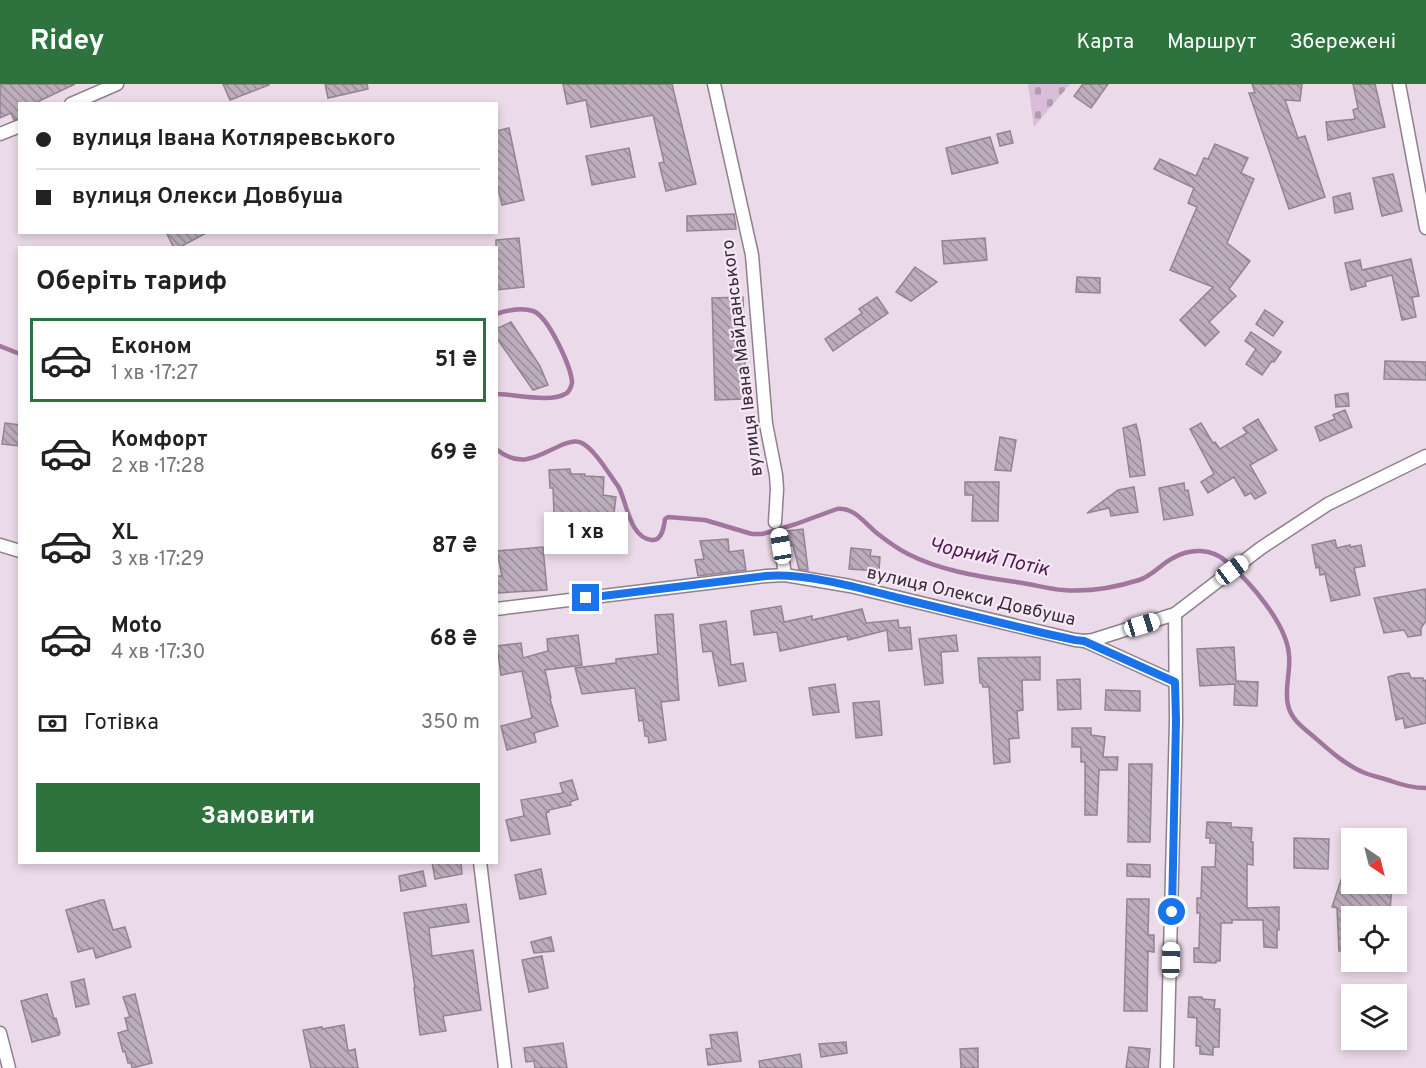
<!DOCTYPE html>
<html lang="uk">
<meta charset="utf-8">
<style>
:root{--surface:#fff;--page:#f6f6f6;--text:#222;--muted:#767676;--line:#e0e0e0;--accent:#2e723d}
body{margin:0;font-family:Overpass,sans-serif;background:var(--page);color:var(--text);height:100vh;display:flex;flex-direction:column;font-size:22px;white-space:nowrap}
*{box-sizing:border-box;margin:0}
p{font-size:20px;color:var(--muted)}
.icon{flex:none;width:33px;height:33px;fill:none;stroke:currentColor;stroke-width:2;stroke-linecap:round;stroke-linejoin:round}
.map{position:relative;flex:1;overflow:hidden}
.sheet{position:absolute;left:18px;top:162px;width:480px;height:618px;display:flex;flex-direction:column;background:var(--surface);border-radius:0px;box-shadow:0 3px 9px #0003}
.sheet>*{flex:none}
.guide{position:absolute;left:18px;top:18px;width:480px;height:132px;border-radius:0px;box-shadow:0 3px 9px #0003;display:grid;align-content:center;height:132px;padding:0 18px;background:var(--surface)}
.needle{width:39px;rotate:145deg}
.controls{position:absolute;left:1341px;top:744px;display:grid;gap:12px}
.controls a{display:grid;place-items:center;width:66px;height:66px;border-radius:0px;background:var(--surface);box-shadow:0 3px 9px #0003;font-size:30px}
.end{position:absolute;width:27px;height:27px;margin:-14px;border:8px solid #1a73e8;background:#fff;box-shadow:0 0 0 3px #fff}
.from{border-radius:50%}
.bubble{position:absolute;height:42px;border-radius:0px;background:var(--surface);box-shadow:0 3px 9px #0003;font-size:20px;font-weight:700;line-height:42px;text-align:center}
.car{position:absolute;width:18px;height:36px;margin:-18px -9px;border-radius:8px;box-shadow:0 0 4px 2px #0007;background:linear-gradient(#fff 24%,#345 0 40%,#fff 0 76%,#345 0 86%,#fff 0)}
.guide b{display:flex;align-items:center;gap:21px;height:57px;font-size:22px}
.guide b+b{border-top:2px solid var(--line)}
.guide i{width:15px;height:15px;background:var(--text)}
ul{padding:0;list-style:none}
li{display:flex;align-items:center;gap:18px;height:84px;margin:0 12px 9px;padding:0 6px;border:3px solid transparent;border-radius:0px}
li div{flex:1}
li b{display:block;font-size:22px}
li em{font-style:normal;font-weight:700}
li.current{border-color:var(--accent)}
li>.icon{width:54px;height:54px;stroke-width:1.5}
h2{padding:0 18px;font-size:27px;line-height:72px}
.pay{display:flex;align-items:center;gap:15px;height:66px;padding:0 18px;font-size:22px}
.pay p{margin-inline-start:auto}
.primary-button{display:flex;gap:12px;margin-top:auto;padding:12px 18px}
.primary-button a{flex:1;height:69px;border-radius:0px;background:var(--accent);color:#fff;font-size:24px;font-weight:700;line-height:69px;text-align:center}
header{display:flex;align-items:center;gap:36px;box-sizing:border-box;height:84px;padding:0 30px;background:var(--accent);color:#fff}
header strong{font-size:28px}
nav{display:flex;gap:33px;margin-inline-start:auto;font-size:21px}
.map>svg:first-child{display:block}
</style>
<header>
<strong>Ridey</strong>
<nav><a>Карта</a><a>Маршрут</a><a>Збережені</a></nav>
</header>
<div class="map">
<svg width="1426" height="984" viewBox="0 0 1426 984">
<defs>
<pattern id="cemetery-stones" width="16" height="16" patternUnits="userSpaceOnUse" patternTransform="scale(1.5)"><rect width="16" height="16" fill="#dabdd8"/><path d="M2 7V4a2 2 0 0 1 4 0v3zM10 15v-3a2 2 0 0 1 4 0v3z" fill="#b29ab0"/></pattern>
<pattern id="building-back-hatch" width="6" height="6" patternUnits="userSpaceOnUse" patternTransform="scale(1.5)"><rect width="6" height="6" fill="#bdadbc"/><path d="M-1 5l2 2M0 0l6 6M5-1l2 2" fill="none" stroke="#9a8d9a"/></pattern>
</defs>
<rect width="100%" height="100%" fill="#ebdae9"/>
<path fill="url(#cemetery-stones)" d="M1028 0H1070L1034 43Z"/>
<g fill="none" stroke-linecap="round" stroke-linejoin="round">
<g stroke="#a0769e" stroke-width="4.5">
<path d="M496 230C508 226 521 223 533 227 548 232 572 284 572 299 571 303 570 308 565 310 550 319 514 310 496 310"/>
<path d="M0 262 20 270"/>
<path d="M496 365C522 386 538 371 564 360 571 358 576 356 582 359 596 367 608 389 618 402 627 417 629 454 652 456 662 457 664 443 665 435L668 433 705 436 752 450H762L796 440 837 425C855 423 865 440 878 450 887 457 898 465 908 470 943 488 984 493 1022 499 1036 501 1049 505 1063 506 1088 508 1114 504 1139 496 1152 492 1161 480 1173 474 1190 464 1212 464 1227 478 1250 498 1287 540 1289 571 1291 587 1284 605 1288 621 1291 635 1302 643 1313 652 1329 666 1345 681 1365 689 1373 692 1382 694 1391 697 1402 701 1414 704 1426 704"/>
</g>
</g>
<g fill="url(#building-back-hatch)" stroke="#938492" stroke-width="1.5">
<path d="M0 0H75L33 20H20V34L14 36 11 29 0 34Z"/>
<path d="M223 0H269V1L230 16Z"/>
<path d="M325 0H367L368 5 328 14Z"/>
<path d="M563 0H672L696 100 666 107 659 79 664 78 653 31 591 43 586 16 567 20Z"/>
<path d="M1083 0H1108L1091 24 1074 12Z"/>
<path d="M1252 0H1302L1300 17 1285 16 1298 54 1305 52 1325 113 1289 125 1249 9H1255Z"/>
<path d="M1353 0H1375L1385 43 1328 56 1326 38 1355 35 1353 26 1358 24Z"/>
<path d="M509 44 524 116 502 121 496 96V47Z"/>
<path d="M1010 47 1013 59 1000 62 997 50Z"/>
<path d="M990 53 998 79 952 90 946 64Z"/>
<path d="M1215 60 1248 74 1241 89 1254 95 1227 159 1250 177 1229 205 1236 212 1209 238 1219 248 1205 262 1180 236 1213 203 1170 186 1197 123 1188 119 1194 104 1154 85 1160 75 1196 92 1204 74 1208 75Z"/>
<path d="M629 64 635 93 592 101 586 72Z"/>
<path d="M1393 90 1402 127 1382 132 1373 94Z"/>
<path d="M1350 109 1353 125 1335 129 1333 113Z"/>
<path d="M734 130 736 145 687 147V132Z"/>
<path d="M166 148H208L178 164H174Z"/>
<path d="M519 154 524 203 496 206V156Z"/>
<path d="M985 154 987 176 944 180 942 157Z"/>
<path d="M1411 175 1419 212 1412 213 1416 233 1402 236 1392 191 1365 198 1366 202 1351 206 1345 179 1360 176 1362 186Z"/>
<path d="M915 183 937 198 911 217 896 208Z"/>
<path d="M1077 193 1100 194V209L1076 208Z"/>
<path d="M743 213 746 315 715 316 712 214Z"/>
<path d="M877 213 888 229 833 267 825 255 862 229 859 225Z"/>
<path d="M1265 226 1283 238 1273 252 1256 240Z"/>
<path d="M511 238 540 282 548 301 533 306 496 253V245Z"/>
<path d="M1251 248 1281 268 1274 278 1272 277 1262 291 1246 280 1256 265 1245 257Z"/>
<path d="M1385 277 1426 278V296L1384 295Z"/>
<path d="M1348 309 1349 322 1336 323 1335 311Z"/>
<path d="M1345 326 1352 343 1320 357 1315 343 1335 335 1333 331Z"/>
<path d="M1258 335 1277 366 1250 381 1266 409 1255 415 1251 409 1245 412 1234 393 1208 409 1201 398 1214 390 1190 345 1201 339 1213 359 1215 358 1220 365 1247 349 1243 344Z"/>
<path d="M5 339 20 341V362L2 360Z"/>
<path d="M1136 340 1140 356 1145 391 1130 393 1123 344Z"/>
<path d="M1000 353 1016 356 1011 387 995 386Z"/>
<path d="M570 385 571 390H585V392L604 393 603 411 616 413 614 429 554 431 553 404H550L549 386Z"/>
<path d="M965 398H999L998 437H972L973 411H965Z"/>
<path d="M1184 399 1185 407 1188 406 1193 431 1164 436 1159 404Z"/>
<path d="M1134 403 1138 428 1111 432 1109 424 1087 429 1118 406Z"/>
<path d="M803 445 808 486H806L799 485 793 461 789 462 787 447Z"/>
<path d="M728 455 729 468 743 466 746 486 698 492 695 476 704 475 700 457Z"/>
<path d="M1335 456 1337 464 1350 461V463L1361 461 1365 482 1354 484 1360 511 1331 517 1325 490 1320 491 1319 483 1316 484 1312 461Z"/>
<path d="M543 463 547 506 496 509V492H502L497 467Z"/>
<path d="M851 464 871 466 870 472 880 473 879 487 849 485Z"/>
<path d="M1426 505V537L1421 544V551L1408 553 1404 546 1384 549 1374 514Z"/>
<path d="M781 522 784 538 812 532V536L862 525 866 539 898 536 899 544 910 543 912 565 889 567 887 546 848 556 847 552 780 567 777 548 754 551 751 527Z"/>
<path d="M673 530 679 616 661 618 666 656 649 659 648 652H645L643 636 639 637 635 604 582 610 575 584 616 579V575L658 570 655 531Z"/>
<path d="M726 537 731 581 743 579 746 597 719 602 712 567 703 568 700 541Z"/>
<path d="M578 551 582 581 545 586 551 614 550 615 558 642 534 649 536 658 507 666 501 642 532 634 522 587 501 591 497 562 521 559 523 574 548 567 547 555Z"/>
<path d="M956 551 958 567 941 568 943 599 925 601 919 555Z"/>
<path d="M1234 563 1236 597 1258 598 1257 622 1234 621 1235 600 1200 602 1197 565Z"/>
<path d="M1040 573V596H1022L1023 626 1017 627 1019 654 1009 655 1010 678 994 680 989 603H983L982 599H980L978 574Z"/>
<path d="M1409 589 1411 594H1423V597L1426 596V639L1405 644 1403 634 1396 636 1388 593 1398 590Z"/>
<path d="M1080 595 1081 625 1058 626 1057 596Z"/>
<path d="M835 600 839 628 813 631 809 604Z"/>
<path d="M1106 606 1140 607V627L1105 626Z"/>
<path d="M879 617 882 651 856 654 853 619Z"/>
<path d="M1072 644H1091V651L1105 653 1103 673H1118L1117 686H1099L1097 731H1085V678H1081V663H1072Z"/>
<path d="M1129 680H1152L1150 758H1128Z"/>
<path d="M572 696 578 715 570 718 571 721 549 726V728L546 729 550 750 511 757 506 736 524 732 521 716 563 709 560 699Z"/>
<path d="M1207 738 1231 739V743L1252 744 1251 758H1253V781L1247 780V824L1279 823V846H1277V864L1264 863 1263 836H1232V839H1221L1220 877H1216V879L1194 878V864H1199L1200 829H1197V814H1201L1202 783H1215L1216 759H1210V754H1206Z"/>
<path d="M1294 754 1329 755 1328 785 1294 784Z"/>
<path d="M1349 772 1352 773V800H1392L1390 827 1349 825 1350 867H1339L1337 824 1332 823Z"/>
<path d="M432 778H461L462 790 435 795Z"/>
<path d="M1127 780 1150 781V793L1127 792Z"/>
<path d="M541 785 546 810 520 815 515 791Z"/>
<path d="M423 787 426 802 401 807 399 792Z"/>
<path d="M1127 815H1149L1148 851H1154V868L1148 867 1147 927H1124Z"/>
<path d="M101 816H104L113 846 125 843 131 863 96 874 93 864 78 868 66 826Z"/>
<path d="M466 820 469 838 429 844 432 872 473 866 481 926 443 932 446 947 420 951 414 904H415L404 829Z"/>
<path d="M551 853 554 867 534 869 531 858Z"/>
<path d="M542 872 548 904 529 908 522 876Z"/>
<path d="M84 895 89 920 76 923 71 898Z"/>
<path d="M47 910 54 935 56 934 60 949H58L59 951 32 958 21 917Z"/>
<path d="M135 910 152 979 132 984 131 979H128L125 967 123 968 118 949 128 946 125 934 130 933 123 913Z"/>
<path d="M1189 913H1202V915L1215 916 1214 925H1220L1219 963H1213V971L1200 970V962H1196L1197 934 1188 933Z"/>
<path d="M344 941 348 967 355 965 358 984H311L303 946 322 943V945Z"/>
<path d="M737 948 741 977 708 981 706 965 712 964 710 951Z"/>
<path d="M846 958 847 969 821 973 819 960Z"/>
<path d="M563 959 567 984H535L534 977 526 978 524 964Z"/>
<path d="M1129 963 1150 965 1148 984H1126Z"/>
<path d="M978 964V984H961L960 965Z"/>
<path d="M800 970 802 984H760L759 977Z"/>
</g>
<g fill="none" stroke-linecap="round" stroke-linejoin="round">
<defs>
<g id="street">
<path d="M714 0 752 171 766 340 776 391 777 405 775 438"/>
<path d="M1399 0 1426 144"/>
<path d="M71 20 117 0"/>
<path d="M0 50 20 42"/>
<path d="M779 450 785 491"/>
<path d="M0 461 20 467"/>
<path d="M496 525 766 492 785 491 850 502 1075 556 1085 557 1093 556 1175 530 1261 464 1328 420 1426 372"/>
<path d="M1085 557 1175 598"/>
<path d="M480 778 505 984"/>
<path d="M0 949 9 984"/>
<path d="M1167 984 1176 637 1175 530"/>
</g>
</defs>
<use href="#street" stroke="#8f808e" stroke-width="15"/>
<use href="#street" stroke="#fff" stroke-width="12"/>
</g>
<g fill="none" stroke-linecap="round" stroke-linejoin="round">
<path stroke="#1a73e8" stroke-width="8" d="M586 514 766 492C807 489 859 504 899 514 947 526 995 537 1043 549L1075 556 1084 557 1175 598 1176 637 1172 828"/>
</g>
<g text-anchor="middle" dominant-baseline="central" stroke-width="4.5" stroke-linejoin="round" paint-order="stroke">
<g font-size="18" fill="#352e34" stroke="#f8e7f7">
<text transform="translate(743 274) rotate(-97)">вулиця Івана Майданського</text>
<text transform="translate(971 513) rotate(13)">вулиця Олекси Довбуша</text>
</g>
<g font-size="20" font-style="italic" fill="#4f1a4e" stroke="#f8e7f7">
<text transform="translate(989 474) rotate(12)">Чорний Потік</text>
</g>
</g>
</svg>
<div class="controls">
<a><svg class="needle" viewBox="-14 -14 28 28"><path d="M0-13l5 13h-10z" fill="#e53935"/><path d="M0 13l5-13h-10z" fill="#767676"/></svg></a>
<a><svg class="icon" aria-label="locate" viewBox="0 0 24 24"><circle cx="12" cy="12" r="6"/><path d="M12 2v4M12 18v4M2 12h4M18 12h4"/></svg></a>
<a><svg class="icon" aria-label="layers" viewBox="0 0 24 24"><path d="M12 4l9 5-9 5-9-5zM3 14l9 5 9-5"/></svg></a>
</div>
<i class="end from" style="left:1172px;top:828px"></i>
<i class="end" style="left:586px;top:514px"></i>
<div class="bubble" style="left:544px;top:428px;width:84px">1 хв</div>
<i class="car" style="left:781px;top:462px;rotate:351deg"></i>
<i class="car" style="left:1232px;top:486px;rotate:53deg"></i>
<i class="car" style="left:1142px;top:541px;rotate:73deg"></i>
<i class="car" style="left:1171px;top:876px;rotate:1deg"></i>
<div class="guide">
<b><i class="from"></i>вулиця Івана Котляревського</b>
<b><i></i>вулиця Олекси Довбуша</b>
</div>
<section class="sheet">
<h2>Оберіть тариф</h2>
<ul>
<li class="current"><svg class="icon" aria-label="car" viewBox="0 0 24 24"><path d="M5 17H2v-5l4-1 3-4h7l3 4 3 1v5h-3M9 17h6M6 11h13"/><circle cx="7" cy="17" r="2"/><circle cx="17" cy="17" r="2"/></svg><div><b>Економ</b><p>1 хв · 17:27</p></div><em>51 ₴</em></li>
<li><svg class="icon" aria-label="car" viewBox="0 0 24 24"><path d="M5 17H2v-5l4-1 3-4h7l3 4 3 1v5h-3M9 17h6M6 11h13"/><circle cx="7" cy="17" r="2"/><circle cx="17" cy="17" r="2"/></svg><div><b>Комфорт</b><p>2 хв · 17:28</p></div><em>69 ₴</em></li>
<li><svg class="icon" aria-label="car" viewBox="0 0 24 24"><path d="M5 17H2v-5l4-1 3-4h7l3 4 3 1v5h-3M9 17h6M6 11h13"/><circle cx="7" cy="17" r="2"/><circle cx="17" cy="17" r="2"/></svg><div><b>XL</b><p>3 хв · 17:29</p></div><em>87 ₴</em></li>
<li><svg class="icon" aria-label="car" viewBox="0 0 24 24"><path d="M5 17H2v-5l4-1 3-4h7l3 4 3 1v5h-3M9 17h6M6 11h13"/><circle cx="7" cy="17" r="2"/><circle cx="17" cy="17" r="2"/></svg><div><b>Moto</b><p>4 хв · 17:30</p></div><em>68 ₴</em></li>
</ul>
<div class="pay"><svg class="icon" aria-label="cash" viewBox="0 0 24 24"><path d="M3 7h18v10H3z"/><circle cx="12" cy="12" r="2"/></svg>Готівка<p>350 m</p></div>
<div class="primary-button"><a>Замовити</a></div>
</section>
</div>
